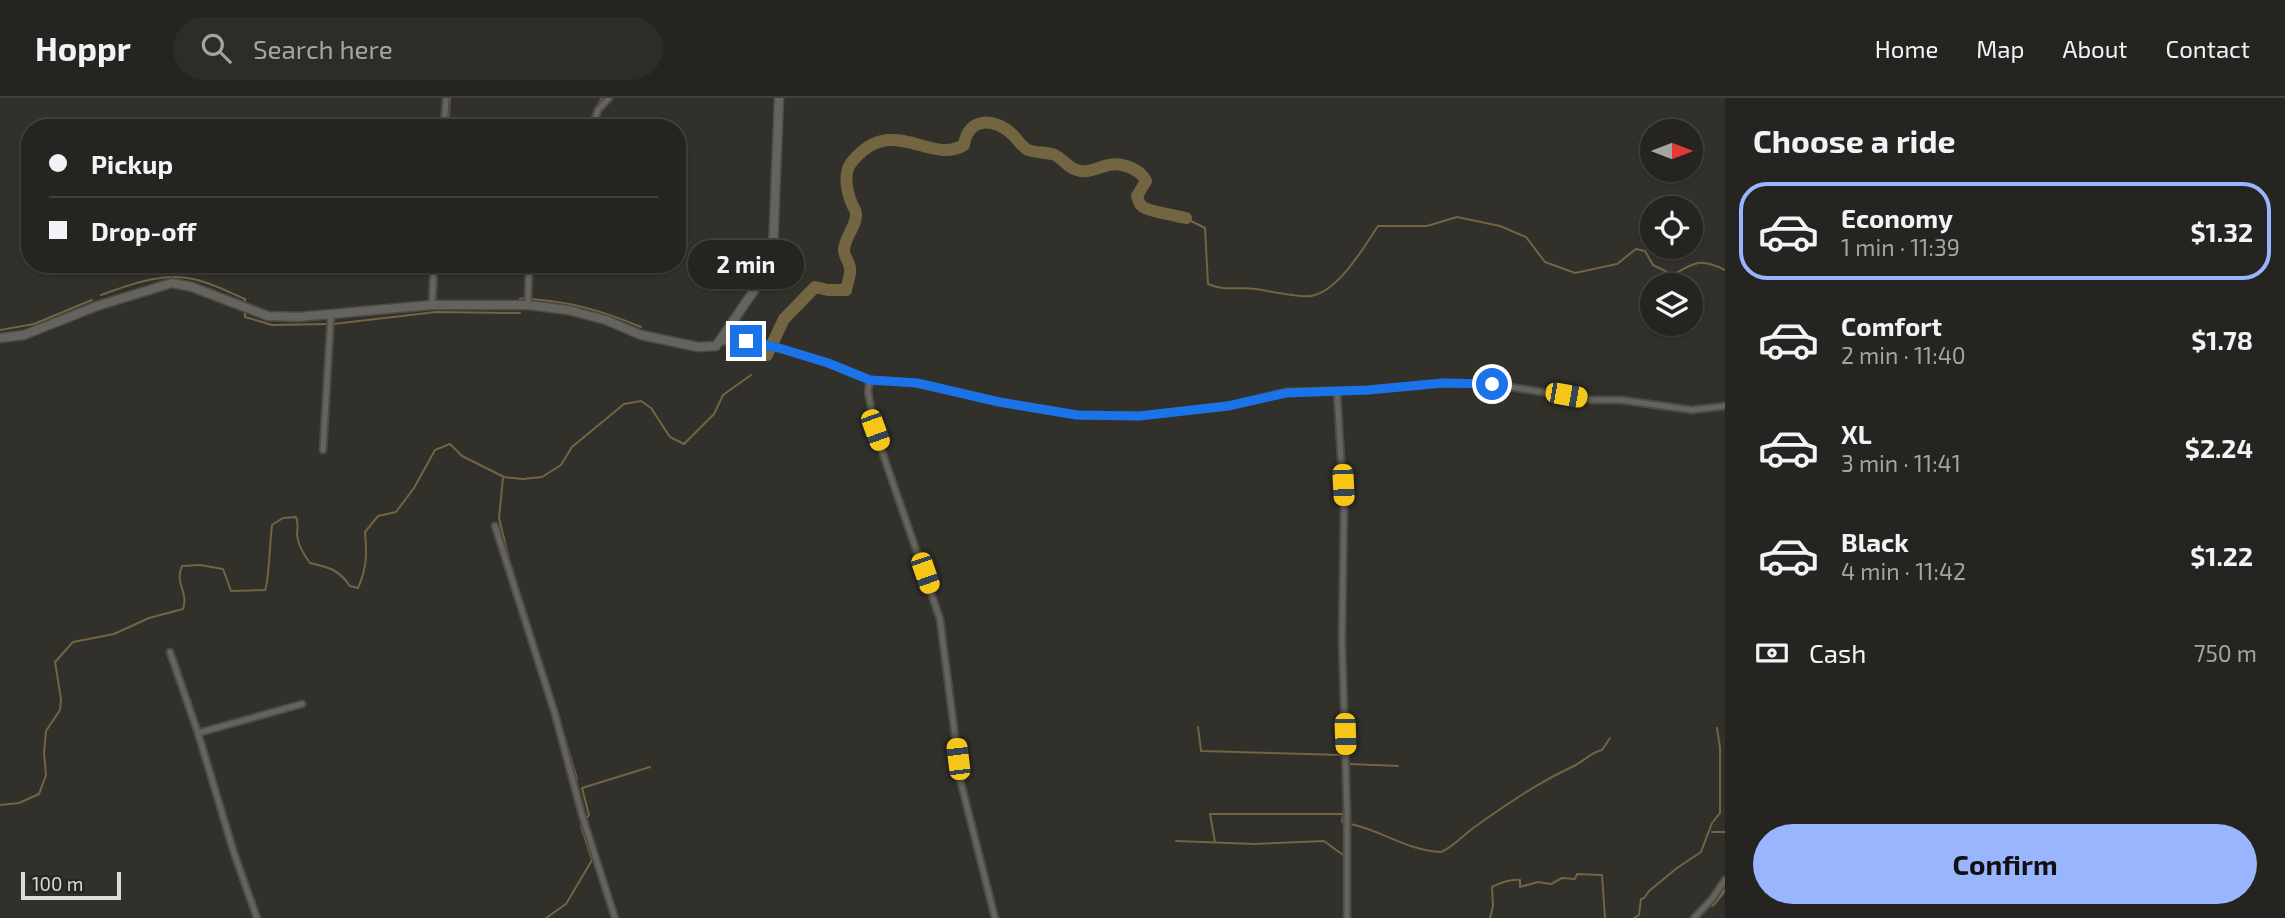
<!DOCTYPE html>
<meta charset="utf-8">
<style>
:root{--surface:#262420;--page:#2e2c29;--text:#f1f3f6;--muted:#a4a4a5;--line:#42413e;--accent:#99b5fd}
body{margin:0;font-family:"Exo 2",sans-serif;background:var(--page);color:var(--text);height:100vh;display:flex;flex-direction:column;font-size:26px;white-space:nowrap}
*{box-sizing:border-box;margin:0}
p{font-size:23px;color:var(--muted)}
.icon{flex:none;width:38px;height:38px;fill:none;stroke:currentColor;stroke-width:2;stroke-linecap:round;stroke-linejoin:round}
.map{position:relative;flex:1;overflow:hidden}
.sheet{display:flex;flex-direction:column;background:var(--surface);width:560px}
.sheet>*{flex:none}
.guide{position:absolute;left:21px;top:21px;width:665px;height:154px;border-radius:28px;box-shadow:0 2px 5px #0004,0 0 0 2px var(--line);display:grid;align-content:center;height:154px;padding:0 28px;background:var(--surface)}
.needle{width:46px;rotate:90deg}
.buttons{position:absolute;left:1640px;top:21px;display:grid;gap:14px}
.buttons a{display:grid;place-items:center;width:63px;height:63px;border-radius:50%;background:var(--surface);box-shadow:0 2px 5px #0004,0 0 0 2px var(--line);font-size:35px}
.scale{position:absolute;left:21px;bottom:18px;width:100px;box-sizing:border-box;padding-left:7px;border:4px solid #dedcd9;border-top:0;font-size:19px;line-height:24px;white-space:nowrap;color:#dedcd9;-webkit-text-stroke:5px #282621;paint-order:stroke}
.end{position:absolute;width:32px;height:32px;margin:-16px;border:9px solid #1a73e8;background:#fff;box-shadow:0 0 0 4px #fff}
.from{border-radius:50%}
.bubble{position:absolute;height:49px;border-radius:24px;background:var(--surface);box-shadow:0 2px 5px #0004,0 0 0 2px var(--line);font-size:23px;font-weight:700;line-height:49px;text-align:center}
.car{position:absolute;width:21px;height:42px;margin:-21px -10px;border-radius:9px;box-shadow:0 0 5px 2px #0007;background:linear-gradient(#f5c518 24%,#345 0 40%,#f5c518 0 76%,#345 0 86%,#f5c518 0)}
.guide b{display:flex;align-items:center;gap:24px;height:66px;font-size:26px}
.guide b+b{border-top:2px solid var(--line)}
.guide i{width:18px;height:18px;background:var(--text)}
ul{padding:0;list-style:none}
li{display:flex;align-items:center;gap:21px;height:98px;margin:0 14px 10px;padding:0 14px;border:4px solid transparent;border-radius:28px}
li div{flex:1}
li b{display:block;font-size:26px}
li em{font-style:normal;font-weight:700}
li.active{border-color:var(--accent)}
li>.icon{width:63px;height:63px;stroke-width:1.5}
h2{padding:0 28px;font-size:32px;line-height:84px}
.pay{display:flex;align-items:center;gap:18px;height:77px;padding:0 28px;font-size:26px}
.pay p{margin-inline-start:auto}
.action{display:flex;gap:14px;margin-top:auto;padding:14px 28px}
.action a{flex:1;height:80px;border-radius:42px;background:var(--accent);color:#111;font-size:28px;font-weight:700;line-height:80px;text-align:center}
header{display:flex;align-items:center;gap:42px;box-sizing:border-box;height:98px;padding:0 35px;background:var(--surface);border-bottom:2px solid var(--line)}
header strong{font-size:33px}
nav{display:flex;gap:38px;margin-inline-start:auto;font-size:24px}
.search{width:490px;height:63px;background:var(--page);display:flex;align-items:center;gap:18px;box-sizing:border-box;padding:0 24px;border-radius:38px;color:var(--muted);font-size:26px}
main{display:flex;flex:1;min-height:0}
.map>svg:first-child{display:block}
</style>
<header>
<strong>Hoppr</strong>
<div class="search"><svg class="icon" aria-label="search" viewBox="0 0 24 24"><circle cx="10" cy="10" r="6"/><path d="M15 15l6 6"/></svg>Search here</div>
<nav><a>Home</a><a>Map</a><a>About</a><a>Contact</a></nav>
</header>
<main>
<div class="map">
<svg width="1725" height="820" viewBox="0 0 1725 820">
<rect width="100%" height="100%" fill="#32302a"/>
<g fill="none" stroke-linecap="round" stroke-linejoin="round">
<g stroke="#736442" stroke-width="2">
<path d="M448 30 450 0"/>
<path d="M588 30 594 14 602 0"/>
<path d="M1189 122 1205 130 1208 186C1227 194 1237 188 1256 191 1269 193 1300 200 1311 198 1338 194 1364 149 1378 128H1427L1457 119 1500 128 1526 139 1545 164 1575 175 1617 166 1636 151 1645 153 1653 167 1673 177C1695 164 1700 160 1725 172"/>
<path d="M101 197C129 187 162 174 193 181 210 184 228 194 245 201V204"/>
<path d="M436 201 437 166"/>
<path d="M520 201 526 200V166"/>
<path d="M531 201C572 204 603 213 641 229"/>
<path d="M245 215V219L272 227 328 226"/>
<path d="M333 226 436 214 520 215"/>
<path d="M0 232 34 226 92 202"/>
<path d="M503 380 499 420 509 461 541 564"/>
<path d="M561 627 577 681"/>
<path d="M1198 629 1201 653 1341 657 1344 666"/>
<path d="M1348 644 1349 682"/>
<path d="M1350 666 1398 668"/>
<path d="M0 707 19 705 39 696 46 677 44 655 46 633 60 612 61 601 55 564 73 544 114 536 149 520 183 511C189 493 174 486 182 468L200 467 223 471 231 493 265 492C269 485 270 440 272 427L283 420 296 419C299 426 297 430 297 437 298 448 304 457 310 465 329 469 339 472 350 488L358 490C367 470 367 455 365 434L378 418 396 414 414 390 435 352 450 346 462 358 504 379 523 381 542 379 561 367 572 349 624 306 641 303 651 310 670 339 684 346 714 316 723 297 751 277"/>
<path d="M586 721 589 717 582 690 650 669"/>
<path d="M1350 726C1381 732 1408 753 1441 754 1454 749 1464 736 1476 728 1507 706 1539 684 1574 668 1584 663 1591 654 1602 652L1610 640"/>
<path d="M1712 734H1725"/>
<path d="M1176 743 1255 746 1324 743 1343 757"/>
<path d="M1215 744 1210 716H1343L1342 724 1346 725"/>
<path d="M546 820 566 806 592 762 581 728"/>
<path d="M1490 820 1493 808 1492 789C1500 785 1511 781 1520 782V789L1538 784 1551 786 1562 780 1575 781 1577 776 1602 777 1605 820"/>
<path d="M1634 820 1639 817 1641 801 1644 800 1649 793 1677 770 1701 754 1712 725 1720 715V650L1717 630"/>
</g>
<path stroke="#736442" stroke-width="7" d="M1712 805 1721 794 1725 785"/>
<path stroke="#736442" stroke-width="12" d="M767 257 784 221 815 189 828 192H846C847 186 851 177 850 171 850 164 843 157 844 151 845 139 857 127 856 116 856 112 853 109 852 106 847 94 843 76 851 65 892 13 929 68 964 47 968 18 996 20 1013 37 1018 42 1022 49 1028 52 1036 55 1047 54 1055 57 1063 61 1068 70 1077 72 1089 76 1098 69 1109 67 1122 64 1140 71 1146 83L1137 98C1138 101 1139 106 1142 108 1146 113 1178 118 1186 120"/>
<defs>
<g id="street">
<path d="M444 30 446 0"/>
<path d="M592 30 598 12 609 0"/>
<path d="M432 207 434 166"/>
<path d="M528 207 529 166"/>
<path d="M719 244 746 243 779 250 828 265 870 282 917 285 999 304 1077 317 1139 318 1228 308 1286 294 1368 292 1443 285 1492 286 1592 302H1621L1692 312 1725 308"/>
<path d="M870 282 868 293 875 333 940 521 961 685 995 820"/>
<path d="M1337 294 1344 410 1342 542 1347 714V820"/>
<path d="M323 352 331 216"/>
<path d="M495 428 555 616 582 717 615 820"/>
<path d="M170 554 198 635 234 755 257 820"/>
<path d="M198 635 302 606"/>
<path d="M1694 820 1712 801 1725 782"/>
</g>
<path id="secondary" d="M0 240 24 237 97 208 172 185 192 189 268 218 298 219 432 207H528L568 212 606 222 641 237 698 249 716 248 770 169 773 152 779 0"/>
</defs>
<use href="#street" stroke="#4d4b46" stroke-width="9"/>
<use href="#secondary" stroke="#4d4b46" stroke-width="11"/>
<use href="#street" stroke="#65635d" stroke-width="5"/>
<use href="#secondary" stroke="#65635d" stroke-width="8"/>
</g>
<g fill="none" stroke-linecap="round" stroke-linejoin="round">
<path stroke="#1a73e8" stroke-width="9" d="M746 243 779 250 828 265 870 282 917 285 999 304 1077 317 1139 318 1228 308 1286 295 1368 292 1443 285 1492 286"/>
</g>
</svg>
<div class="buttons">
<a><svg class="needle" viewBox="-14 -14 28 28"><path d="M0-13l5 13h-10z" fill="#e53935"/><path d="M0 13l5-13h-10z" fill="#a4a4a5"/></svg></a>
<a><svg class="icon" aria-label="locate" viewBox="0 0 24 24"><circle cx="12" cy="12" r="6"/><path d="M12 2v4M12 18v4M2 12h4M18 12h4"/></svg></a>
<a><svg class="icon" aria-label="layers" viewBox="0 0 24 24"><path d="M12 4l9 5-9 5-9-5zM3 14l9 5 9-5"/></svg></a>
</div>
<div class="scale">100 m</div>
<i class="end from" style="left:1492px;top:286px"></i>
<i class="end" style="left:746px;top:243px"></i>
<div class="bubble" style="left:688px;top:142px;width:116px">2 min</div>
<i class="car" style="left:1566px;top:297px;rotate:100deg"></i>
<i class="car" style="left:875px;top:332px;rotate:160deg"></i>
<i class="car" style="left:1343px;top:387px;rotate:177deg"></i>
<i class="car" style="left:925px;top:475px;rotate:161deg"></i>
<i class="car" style="left:1345px;top:636px;rotate:178deg"></i>
<i class="car" style="left:958px;top:661px;rotate:353deg"></i>
<div class="guide">
<b><i class="from"></i>Pickup</b>
<b><i></i>Drop-off</b>
</div>
</div>
<section class="sheet">
<h2>Choose a ride</h2>
<ul>
<li class="active"><svg class="icon" aria-label="car" viewBox="0 0 24 24"><path d="M5 17H2v-5l4-1 3-4h7l3 4 3 1v5h-3M9 17h6M6 11h13"/><circle cx="7" cy="17" r="2"/><circle cx="17" cy="17" r="2"/></svg><div><b>Economy</b><p>1 min · 11:39</p></div><em>$1.32</em></li>
<li><svg class="icon" aria-label="car" viewBox="0 0 24 24"><path d="M5 17H2v-5l4-1 3-4h7l3 4 3 1v5h-3M9 17h6M6 11h13"/><circle cx="7" cy="17" r="2"/><circle cx="17" cy="17" r="2"/></svg><div><b>Comfort</b><p>2 min · 11:40</p></div><em>$1.78</em></li>
<li><svg class="icon" aria-label="car" viewBox="0 0 24 24"><path d="M5 17H2v-5l4-1 3-4h7l3 4 3 1v5h-3M9 17h6M6 11h13"/><circle cx="7" cy="17" r="2"/><circle cx="17" cy="17" r="2"/></svg><div><b>XL</b><p>3 min · 11:41</p></div><em>$2.24</em></li>
<li><svg class="icon" aria-label="car" viewBox="0 0 24 24"><path d="M5 17H2v-5l4-1 3-4h7l3 4 3 1v5h-3M9 17h6M6 11h13"/><circle cx="7" cy="17" r="2"/><circle cx="17" cy="17" r="2"/></svg><div><b>Black</b><p>4 min · 11:42</p></div><em>$1.22</em></li>
</ul>
<div class="pay"><svg class="icon" aria-label="cash" viewBox="0 0 24 24"><path d="M3 7h18v10H3z"/><circle cx="12" cy="12" r="2"/></svg>Cash<p>750 m</p></div>
<div class="action"><a>Confirm</a></div>
</section>
</main>
